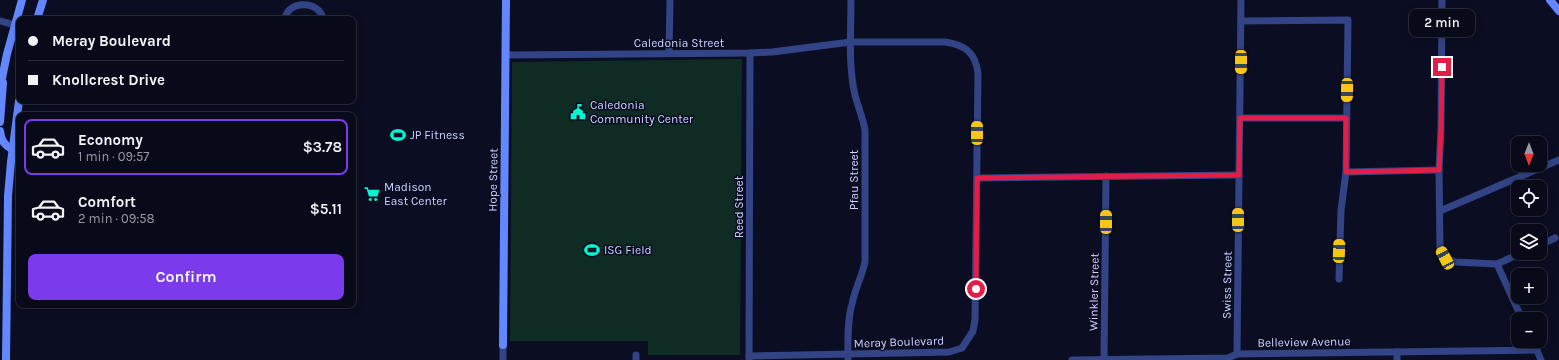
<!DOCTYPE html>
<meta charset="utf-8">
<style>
:root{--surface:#080a1a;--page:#161827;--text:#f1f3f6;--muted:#989aa2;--line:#292b39;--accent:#7c3aed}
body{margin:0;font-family:Karla,sans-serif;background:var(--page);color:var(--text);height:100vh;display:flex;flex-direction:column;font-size:15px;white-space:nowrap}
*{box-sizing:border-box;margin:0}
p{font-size:13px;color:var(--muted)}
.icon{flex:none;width:22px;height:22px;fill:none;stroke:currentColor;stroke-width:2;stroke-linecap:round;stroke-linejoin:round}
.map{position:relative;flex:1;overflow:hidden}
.panel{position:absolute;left:16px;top:112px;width:340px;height:196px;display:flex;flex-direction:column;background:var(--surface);border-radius:8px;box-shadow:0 2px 10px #0003,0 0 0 1px var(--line)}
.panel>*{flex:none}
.top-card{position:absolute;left:16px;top:16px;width:340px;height:88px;border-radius:8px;box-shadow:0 2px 10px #0003,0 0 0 1px var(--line);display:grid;align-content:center;height:88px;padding:0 12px;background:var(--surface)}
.needle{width:26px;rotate:180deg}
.controls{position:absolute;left:1511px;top:136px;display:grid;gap:8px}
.controls a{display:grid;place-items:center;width:36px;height:36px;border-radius:8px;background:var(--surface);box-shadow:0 2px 10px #0003,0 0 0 1px var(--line);font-size:20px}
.end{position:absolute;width:18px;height:18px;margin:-9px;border:5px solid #e11d48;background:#fff;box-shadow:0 0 0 2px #fff}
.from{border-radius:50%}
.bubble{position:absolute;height:28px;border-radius:8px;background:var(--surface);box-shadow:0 2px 10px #0003,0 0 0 1px var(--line);font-size:13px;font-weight:600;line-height:28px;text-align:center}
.car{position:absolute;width:12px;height:24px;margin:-12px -6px;border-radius:5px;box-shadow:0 0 3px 1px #0007;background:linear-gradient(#f5c518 24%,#345 0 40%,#f5c518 0 76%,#345 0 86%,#f5c518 0)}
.top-card b{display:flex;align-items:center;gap:14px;height:38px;font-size:15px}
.top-card b+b{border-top:1px solid var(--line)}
.top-card i{width:10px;height:10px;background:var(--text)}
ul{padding:7px 0 0;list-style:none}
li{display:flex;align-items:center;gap:12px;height:56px;margin:0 8px 6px;padding:0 4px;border:2px solid transparent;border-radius:8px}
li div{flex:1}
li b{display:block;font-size:15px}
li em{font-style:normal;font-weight:600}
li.on{border-color:var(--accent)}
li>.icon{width:36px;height:36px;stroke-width:1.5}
.action{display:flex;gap:8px;margin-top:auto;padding:8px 12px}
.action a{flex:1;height:46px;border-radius:8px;background:var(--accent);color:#fff;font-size:16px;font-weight:600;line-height:46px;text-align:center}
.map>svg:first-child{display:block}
</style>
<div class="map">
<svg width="1559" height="360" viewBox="0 0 1559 360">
<rect width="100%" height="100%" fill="#0b0d22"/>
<path fill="#0e2c23" d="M742 59 740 355H648V341H510L512 62Z"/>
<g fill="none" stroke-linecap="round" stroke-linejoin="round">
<g stroke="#324485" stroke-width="7">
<path d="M1442 0 1441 129 1439 170 1440 249 1445 258 1455 262 1497 264 1521 253"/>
<path d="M285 19C287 0 320 0 323 19"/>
<path d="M0 21 15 25"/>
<path d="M1241 21 1348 20 1346 172 1341 210 1339 279"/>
<path d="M669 53 670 0"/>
<path d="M506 55 750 53 772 52 851 42H945C965 45 975 52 978 73L975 320 973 331 962 348 949 352 749 356"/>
<path d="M1240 118H1347"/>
<path d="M1346 172 1439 170"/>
<path d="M977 178 1239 175"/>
<path d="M1440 211 1559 160"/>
<path d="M1540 245 1555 238"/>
<path d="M1497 264 1522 319"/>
<path d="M1533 341 1541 360"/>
<path d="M503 345V360"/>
<path d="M1237 354 1241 0"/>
<path d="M636 355V360"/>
<path d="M749 359 750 53"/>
<path d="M1104 359 1106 176"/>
<path d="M848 360C848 342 847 321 852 304 855 289 862 276 865 262V130C863 118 858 107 855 95 848 65 851 31 851 0"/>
<path d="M1072 360 1228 358 1237 354 1537 350"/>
<path d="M1397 360V352"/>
</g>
<g stroke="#6387ff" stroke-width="8">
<path d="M1550 0 1559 11"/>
<path d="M37 19 43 0"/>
<path d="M0 88 7 54 22 0"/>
<path d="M0 122 3 83"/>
<path d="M0 131C1 140 4 145 12 149"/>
<path d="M503 345 506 0"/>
<path d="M6 360 8 196 11 162 19 101"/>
</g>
</g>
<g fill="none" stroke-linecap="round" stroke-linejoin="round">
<path stroke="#e11d48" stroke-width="5" d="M976 289 977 178 1239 175 1240 118H1346V172L1439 170 1441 129 1442 67"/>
</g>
<defs>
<symbol id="civic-bare" viewBox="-9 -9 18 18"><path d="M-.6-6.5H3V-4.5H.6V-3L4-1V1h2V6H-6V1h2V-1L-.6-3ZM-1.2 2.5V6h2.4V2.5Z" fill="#00f7d0" stroke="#0b0d22" stroke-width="2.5" paint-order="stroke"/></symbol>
<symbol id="stadium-bare" viewBox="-9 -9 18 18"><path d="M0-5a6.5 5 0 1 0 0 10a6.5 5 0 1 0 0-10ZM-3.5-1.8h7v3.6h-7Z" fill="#00f7d0" stroke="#0b0d22" stroke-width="2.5" paint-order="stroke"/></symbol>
<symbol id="supermarket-bare" viewBox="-9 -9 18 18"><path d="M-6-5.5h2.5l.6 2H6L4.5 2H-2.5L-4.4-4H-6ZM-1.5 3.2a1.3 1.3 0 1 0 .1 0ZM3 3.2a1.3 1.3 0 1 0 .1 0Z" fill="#00f7d0" stroke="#0b0d22" stroke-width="2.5" paint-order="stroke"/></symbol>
</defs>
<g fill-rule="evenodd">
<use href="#civic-bare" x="567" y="101" width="22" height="22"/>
<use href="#stadium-bare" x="387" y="124" width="22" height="22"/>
<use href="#supermarket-bare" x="361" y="183" width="22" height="22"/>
<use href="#stadium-bare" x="581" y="239" width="22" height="22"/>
</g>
<g text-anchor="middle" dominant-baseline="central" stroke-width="3" stroke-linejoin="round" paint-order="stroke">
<g font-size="12" fill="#ccd3ff" stroke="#0b0d22">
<text x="679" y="43">Caledonia Street</text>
<text transform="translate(493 180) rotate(-89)">Hope Street</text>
<text transform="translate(854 180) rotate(-90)">Pfau Street</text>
<text transform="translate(739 207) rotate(-90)">Reed Street</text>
<text transform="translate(1227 285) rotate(-89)">Swiss Street</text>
<text transform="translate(1094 292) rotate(-89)">Winkler Street</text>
<text transform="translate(899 342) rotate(-2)">Meray Boulevard</text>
<text transform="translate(1304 342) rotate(-1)">Belleview Avenue</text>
</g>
<g font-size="12" fill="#ccd3ff" stroke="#0b0d22" text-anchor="start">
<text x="590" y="105">Caledonia<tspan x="590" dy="14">Community Center</tspan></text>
<text x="410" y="135">JP Fitness</text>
<text x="384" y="187">Madison<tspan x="384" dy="14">East Center</tspan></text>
<text x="604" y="250">ISG Field</text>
</g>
</g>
</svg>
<div class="controls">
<a><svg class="needle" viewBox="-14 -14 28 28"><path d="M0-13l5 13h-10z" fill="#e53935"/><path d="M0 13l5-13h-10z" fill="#989aa2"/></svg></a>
<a><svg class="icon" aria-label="locate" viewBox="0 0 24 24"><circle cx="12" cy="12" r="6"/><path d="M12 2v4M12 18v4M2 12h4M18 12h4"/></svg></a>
<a><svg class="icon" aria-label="layers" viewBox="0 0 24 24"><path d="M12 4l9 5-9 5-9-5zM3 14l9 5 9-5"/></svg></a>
<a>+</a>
<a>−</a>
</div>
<i class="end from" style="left:976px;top:289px"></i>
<i class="end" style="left:1442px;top:67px"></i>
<div class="bubble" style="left:1409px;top:9px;width:66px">2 min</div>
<i class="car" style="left:1241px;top:62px;rotate:180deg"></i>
<i class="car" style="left:1347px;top:90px;rotate:181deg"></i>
<i class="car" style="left:977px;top:133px;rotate:0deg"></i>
<i class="car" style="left:1238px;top:220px;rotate:0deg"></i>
<i class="car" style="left:1106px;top:222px;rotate:0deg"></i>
<i class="car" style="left:1339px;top:251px;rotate:2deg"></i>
<i class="car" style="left:1445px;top:258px;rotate:332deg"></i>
<div class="top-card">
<b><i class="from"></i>Meray Boulevard</b>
<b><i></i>Knollcrest Drive</b>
</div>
<section class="panel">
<ul>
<li class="on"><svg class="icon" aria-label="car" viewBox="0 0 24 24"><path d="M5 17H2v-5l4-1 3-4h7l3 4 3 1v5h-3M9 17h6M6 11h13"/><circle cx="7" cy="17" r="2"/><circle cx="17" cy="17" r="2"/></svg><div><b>Economy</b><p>1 min · 09:57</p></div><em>$3.78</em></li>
<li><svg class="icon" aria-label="car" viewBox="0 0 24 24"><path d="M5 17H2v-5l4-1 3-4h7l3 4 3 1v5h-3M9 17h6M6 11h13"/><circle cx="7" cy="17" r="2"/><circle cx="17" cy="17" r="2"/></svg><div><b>Comfort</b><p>2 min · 09:58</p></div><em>$5.11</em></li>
</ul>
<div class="action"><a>Confirm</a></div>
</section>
</div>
